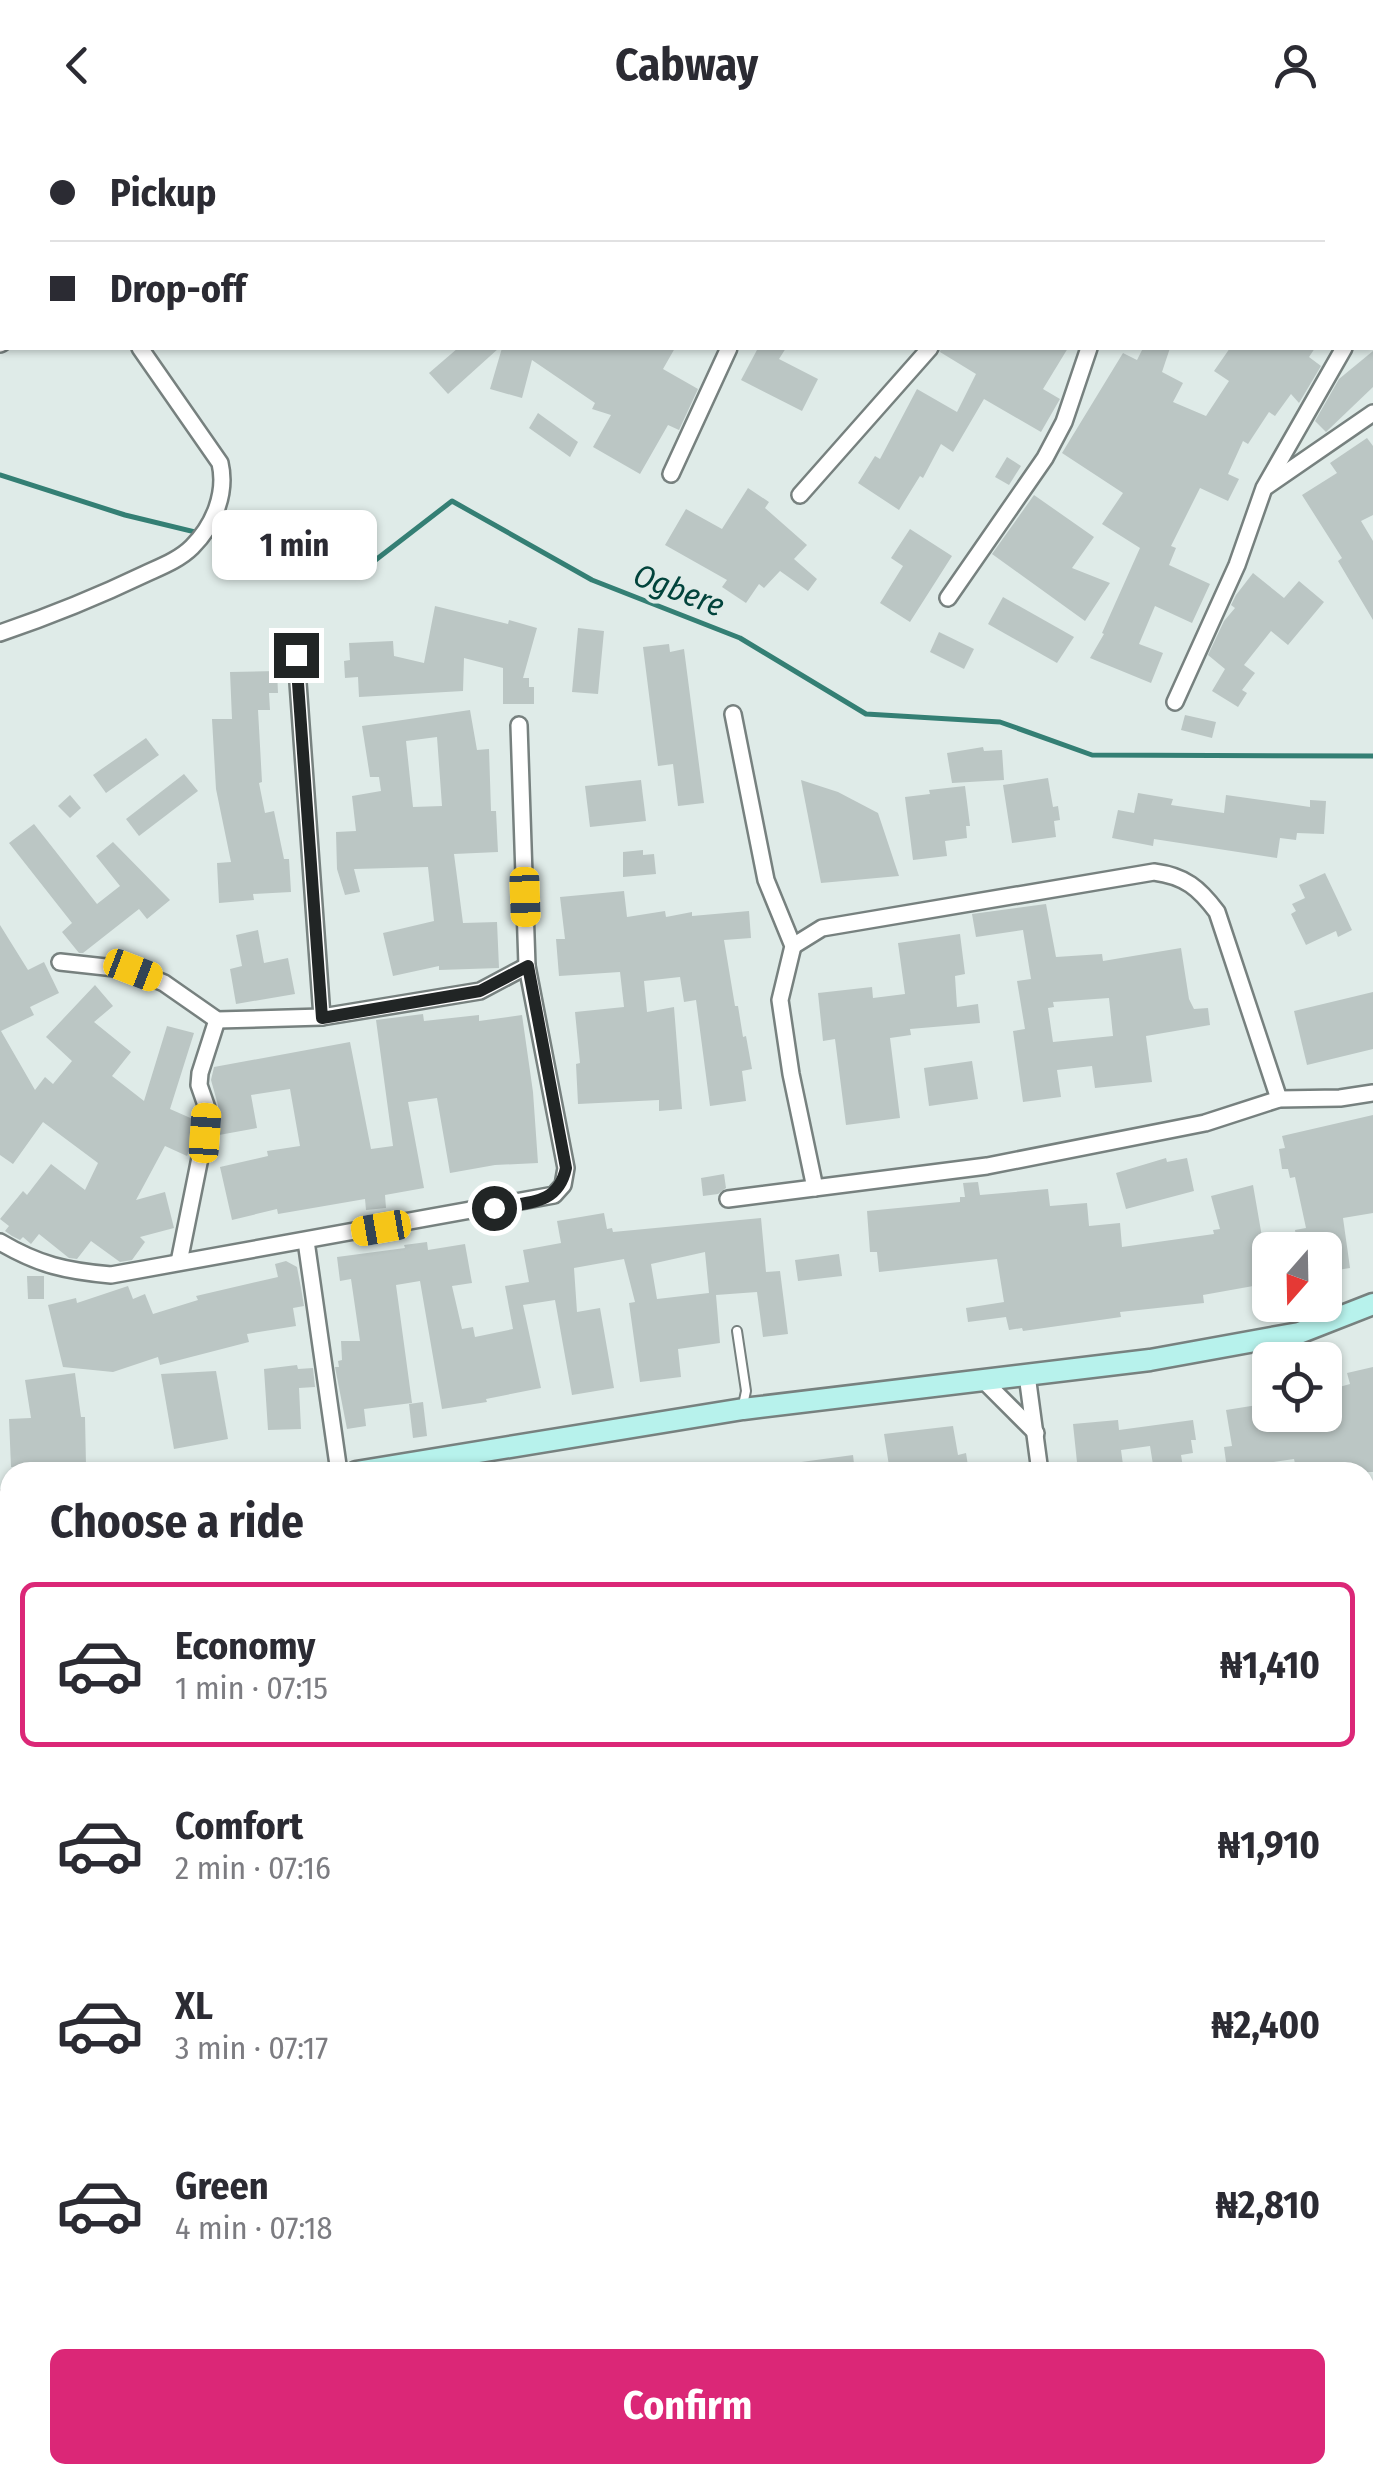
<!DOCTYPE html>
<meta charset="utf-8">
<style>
:root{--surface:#fff;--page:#f7f7f7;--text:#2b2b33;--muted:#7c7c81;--line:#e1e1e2;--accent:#db2777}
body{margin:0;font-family:"Fira Sans Condensed",sans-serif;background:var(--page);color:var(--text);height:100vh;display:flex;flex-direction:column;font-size:38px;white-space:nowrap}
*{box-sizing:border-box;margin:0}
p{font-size:32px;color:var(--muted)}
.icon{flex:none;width:55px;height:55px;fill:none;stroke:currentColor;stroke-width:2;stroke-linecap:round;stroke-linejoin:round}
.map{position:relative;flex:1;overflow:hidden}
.panel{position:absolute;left:0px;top:1332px;width:1375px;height:1022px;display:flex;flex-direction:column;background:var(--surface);border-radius:30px 30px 0 0;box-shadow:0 2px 8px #0004}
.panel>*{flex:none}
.banner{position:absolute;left:0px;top:0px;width:1375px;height:220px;box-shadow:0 2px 8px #0004;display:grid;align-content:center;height:220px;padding:0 50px;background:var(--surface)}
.needle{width:65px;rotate:200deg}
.buttons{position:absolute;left:1252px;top:1102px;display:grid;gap:20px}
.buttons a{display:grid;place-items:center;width:90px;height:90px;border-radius:15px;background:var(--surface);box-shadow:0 2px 8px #0004;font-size:50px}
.end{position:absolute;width:45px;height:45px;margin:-22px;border:12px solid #212525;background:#fff;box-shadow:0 0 0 5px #fff}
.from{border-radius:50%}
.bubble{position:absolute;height:70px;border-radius:15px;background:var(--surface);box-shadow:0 2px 8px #0004;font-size:32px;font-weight:700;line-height:70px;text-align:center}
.car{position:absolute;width:30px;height:60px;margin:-30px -15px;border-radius:12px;box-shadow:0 0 8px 2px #0007;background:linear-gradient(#f5c518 24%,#345 0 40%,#f5c518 0 76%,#345 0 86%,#f5c518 0)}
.banner b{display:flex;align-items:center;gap:35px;height:95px;font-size:38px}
.banner b+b{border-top:2px solid var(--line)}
.banner i{width:25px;height:25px;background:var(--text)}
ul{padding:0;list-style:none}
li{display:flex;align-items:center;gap:30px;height:165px;margin:0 20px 15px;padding:0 30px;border:5px solid transparent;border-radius:15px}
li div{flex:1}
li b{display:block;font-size:38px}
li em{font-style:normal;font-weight:700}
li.on{border-color:var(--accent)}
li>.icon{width:90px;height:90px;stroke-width:1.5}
h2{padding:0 50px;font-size:45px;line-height:120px}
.button{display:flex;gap:20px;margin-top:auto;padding:20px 50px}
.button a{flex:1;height:115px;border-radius:15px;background:var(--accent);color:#fff;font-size:40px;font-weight:700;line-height:115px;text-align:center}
header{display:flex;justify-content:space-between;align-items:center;height:130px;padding:0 50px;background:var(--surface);font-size:45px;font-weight:700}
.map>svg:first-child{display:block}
</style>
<header><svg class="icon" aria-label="back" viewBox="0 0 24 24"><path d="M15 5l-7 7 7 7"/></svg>Cabway<svg class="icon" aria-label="person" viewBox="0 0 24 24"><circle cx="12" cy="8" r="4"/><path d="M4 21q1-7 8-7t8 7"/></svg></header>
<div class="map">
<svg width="1373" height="2354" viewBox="0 0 1373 2354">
<rect width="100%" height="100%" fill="#dfebe8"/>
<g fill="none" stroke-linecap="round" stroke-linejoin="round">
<path stroke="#347f74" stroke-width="5" d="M0 345 125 385 360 442 452 371 592 450 740 508 866 584 1000 592 1092 625 1373 626"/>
</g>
<g fill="#bbc6c4" fill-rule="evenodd">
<path d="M458 218H499L448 264 429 243Z"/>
<path d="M502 218H675L663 239 698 259 679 300 668 295 640 344 593 317 611 285 592 279 595 273 532 230 522 268 490 259Z"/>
<path d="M758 218H786L779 229 818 249 802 281 741 250Z"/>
<path d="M941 218H1068L1043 259 1060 269 1041 302 984 269 953 322 941 314 923 348 920 346 899 380 858 353 875 326 880 329 917 259 957 282 976 244 940 222Z"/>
<path d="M1143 218H1170L1162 242 1183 253 1173 272 1206 286 1229 251 1214 241 1230 218H1315L1309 227 1321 236 1299 273 1291 264 1275 286 1269 282 1248 314 1243 311 1228 344 1239 349 1228 371 1200 358 1171 416 1176 418 1169 435 1210 454 1192 493 1155 476 1139 514 1163 523 1151 553 1090 528 1104 504 1102 503 1140 418 1102 394 1123 363 1062 323 1123 223 1137 230Z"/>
<path d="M1373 221V257L1326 302 1315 291 1339 249Z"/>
<path d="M538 283 578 312 570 327 529 298Z"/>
<path d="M1367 308 1373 316V385L1361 391 1373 411V490L1338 431 1342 428 1302 365 1337 343 1330 333Z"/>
<path d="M1007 327 1021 336 1009 355 995 347Z"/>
<path d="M748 358 769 372 765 378 807 415 794 429 817 449 808 461 780 441 764 458 759 454 746 473 722 457 727 450 665 415 686 379 722 399Z"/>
<path d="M1034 365 1094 407 1072 438 1110 453 1085 491 992 424Z"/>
<path d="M910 399 952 426 910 492 880 473 903 436 891 428Z"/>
<path d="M1253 443 1284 468 1299 451 1324 472 1288 515 1271 501 1244 535 1255 543 1242 560 1247 563 1238 577 1212 561 1225 539 1208 525 1224 491 1235 478 1231 475 1236 465Z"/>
<path d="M1003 467 1074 507 1057 533 988 494Z"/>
<path d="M435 476 508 494 509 490 537 498 523 548H529V557H534V574H503V538L464 528 463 561 359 567 358 547 345 548 344 531 350 530 349 513 393 511 394 526 424 533Z"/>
<path d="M578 498 604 501 598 564 572 562Z"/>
<path d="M939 502 974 519 964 539 930 522Z"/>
<path d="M669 514 670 522 684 519 704 673 678 676 673 634 658 636 643 517Z"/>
<path d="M277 541 278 563H269L270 580H258L262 652 259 653 265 683 274 681 284 729H289L291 762 253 764 254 770 219 773 217 733 231 732 216 659 212 589H232L230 542Z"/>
<path d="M470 580 477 620 489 619 491 681H496L498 722 454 724 463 793 497 792 499 838 439 840V836L393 846 383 803 434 791 428 737 354 739 360 762 345 765 337 739 336 702 356 701 352 666 381 661 379 647H370L362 596ZM437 607 442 676 413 677 406 611Z"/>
<path d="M1185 585 1216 592 1212 608 1181 600Z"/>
<path d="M146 608 159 625 106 663 93 645Z"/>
<path d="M983 617 984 621 1002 620 1004 650 952 653 947 623Z"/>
<path d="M184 644 198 661 139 706 126 689Z"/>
<path d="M1048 648 1053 677 1058 676 1060 690 1054 691 1056 707 1012 713 1003 655Z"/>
<path d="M641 650 646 691 590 697 585 656Z"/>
<path d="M801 650 838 662 878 683 899 746 821 753Z"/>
<path d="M965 656 970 696H966L967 708 945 711 947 726 913 730 905 667 930 664 929 660Z"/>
<path d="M1138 663 1173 669 1171 675 1224 683 1226 665 1310 677V670L1326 671 1324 704 1297 703 1296 710 1280 708 1277 728 1154 709 1153 716 1112 708 1118 680 1134 683Z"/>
<path d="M70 665 81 678 70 688 58 676Z"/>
<path d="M34 694 97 774 120 756 96 726 113 712 170 770 147 789 139 779 83 823H79L62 802 72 793 9 713Z"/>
<path d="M643 720V725L654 724 656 744 623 747V722Z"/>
<path d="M1325 743 1352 800 1338 807 1336 801 1306 815 1291 784 1296 781 1292 774 1305 768 1299 755Z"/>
<path d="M624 761 627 787 665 781 666 787 692 782V786L749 781 751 808 724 810 735 876H738L743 907 746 906 752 939 742 941 746 971 710 976 696 870 684 872 680 847 644 851 647 882 674 877 682 979 659 981V970L578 974 576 934 580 933 575 882 624 877 620 842 559 846 556 809H565L560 767Z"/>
<path d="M1046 774 1056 827 1102 824 1103 831 1181 818 1189 869 1194 879 1208 878 1210 895 1146 906 1152 952 1095 958 1092 936 1057 940 1061 967 1023 972 1013 901 1025 899 1017 851 1031 849 1023 800 976 807 972 784ZM1109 868 1113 906 1053 912 1048 878 1054 877 1053 872Z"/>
<path d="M0 795 28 840 44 832 59 863 30 877 34 885 1 901 35 960 45 947 53 954 72 931 46 907 95 855 113 876 94 892 131 922 112 946 144 971 167 896 194 903 170 979 195 990 191 1016 187 1026 165 1016 136 1070 165 1062 174 1098 140 1107 145 1112 132 1130 120 1132 91 1111 77 1129 69 1128 39 1104 31 1114 23 1107 20 1110 12 1106 5 1101 9 1096 0 1089 23 1061 27 1065 51 1034 85 1060 98 1033 43 992 13 1034 0 1025Z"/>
<path d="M258 800 264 833 288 828 295 864 236 874 230 839 242 836 236 805Z"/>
<path d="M960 804 965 844 955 846 957 877 978 874 980 893 910 899 911 905 890 908 900 988 846 995 835 909 823 911 818 863 872 857 873 868 905 864 898 813Z"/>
<path d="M1373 862V919L1307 935 1294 881Z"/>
<path d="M423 884 424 891 479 885V891L522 885 533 962 538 1033 495 1035 450 1043 437 968 408 972 424 1058 385 1065 386 1078 366 1080 365 1069 278 1084 277 1079 232 1090 220 1037 268 1026 267 1021 300 1016 290 959 251 965 257 998 219 1005 218 975 211 950 214 937 350 912 371 1019 393 1016 376 890Z"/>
<path d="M972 931 978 969 929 976 924 938Z"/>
<path d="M1373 985V1083L1343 1088 1350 1138 1325 1142V1120H1298L1295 1100 1306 1098 1295 1047 1290 1048 1288 1039H1282L1279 1019 1285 1018 1282 1006Z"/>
<path d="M1166 1028 1167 1032 1187 1028 1194 1061 1126 1079 1116 1043Z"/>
<path d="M724 1044 726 1058 718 1064 703 1066 701 1048Z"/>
<path d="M978 1052 980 1065 1048 1059 1050 1076 1087 1073 1089 1096 1120 1093 1122 1117 1214 1104 1213 1100 1220 1099 1211 1066 1253 1055 1270 1153 1203 1165 1204 1173 1120 1182 1121 1187 1023 1201 1022 1198 1009 1200 1006 1187 968 1192 966 1178 1004 1172 997 1129 879 1142 877 1122H870L867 1081 960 1072V1067H965L963 1053Z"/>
<path d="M604 1083 607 1099 612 1098 613 1102 761 1088 766 1142 780 1141 788 1204 763 1207 757 1162 716 1165 720 1213 678 1219 681 1247 640 1252 629 1173 635 1172 624 1129 574 1138 577 1182 600 1178 614 1258 572 1265 555 1170 523 1175 541 1258 486 1269 487 1272 442 1279 420 1151 396 1155 412 1273 364 1279 366 1296 347 1299 335 1237H339L338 1231 342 1230 341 1211H360L351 1149 340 1151 337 1127 405 1118 404 1115 427 1112 428 1120 465 1114 472 1153 452 1156 462 1199 473 1197 475 1207 513 1199 505 1156 529 1152 523 1120 561 1113 557 1091ZM705 1122 709 1163 657 1169 651 1134Z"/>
<path d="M839 1124 842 1146 798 1151 795 1130Z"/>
<path d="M286 1131 297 1137 301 1158 304 1176 293 1178 296 1196 247 1204 249 1212 160 1235 158 1227 113 1242 63 1237 48 1175 76 1168 77 1173 128 1156 133 1169 145 1164 153 1184 198 1170 196 1166 278 1147 275 1134Z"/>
<path d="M27 1146H44V1169H28Z"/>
<path d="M297 1235 298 1239 313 1238 315 1257 299 1258 301 1299 268 1300 264 1239Z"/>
<path d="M1373 1237V1342H1297L1294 1329 1227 1339 1224 1317 1232 1316 1226 1280 1270 1273V1285H1325V1261L1350 1254 1347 1243Z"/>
<path d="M216 1241 228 1309 174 1319 161 1244Z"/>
<path d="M75 1243 81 1287H85L86 1335 11 1337 9 1289 31 1288 25 1250Z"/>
<path d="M423 1272 427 1306 413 1308 409 1274Z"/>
<path d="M1118 1290 1119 1300 1193 1290 1196 1310H1191L1193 1323 1181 1325 1183 1337 1154 1341 1150 1316 1121 1320 1124 1342H1078L1073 1294Z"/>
<path d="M953 1296 958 1325 966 1323 969 1342H890L884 1304Z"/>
<path d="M853 1325 855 1342H794V1333Z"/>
</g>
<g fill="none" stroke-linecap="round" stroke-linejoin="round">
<defs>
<path id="lane" d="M737 1201 746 1261 743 1275"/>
<g id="street">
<path d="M493 0 497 2"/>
<path d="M811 2V0"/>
<path d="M1014 2 1015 0"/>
<path d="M1186 2 1187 0"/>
<path d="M0 13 2 17"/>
<path d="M1372 169 1373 168"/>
<path d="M0 214 2 213"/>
<path d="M671 344 729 218"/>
<path d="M1267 356 1373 283"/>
<path d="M800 365 930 218"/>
<path d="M948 468 1045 328 1064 292 1089 218"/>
<path d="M0 503C50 486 97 467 145 444 160 437 179 430 192 417 214 395 227 363 220 333L140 218"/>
<path d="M296 525 322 887"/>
<path d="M1175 572 1237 435 1264 358 1344 218"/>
<path d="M733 584 766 750 793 816 780 870 791 944 815 1058"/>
<path d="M793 816 822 798 1154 742C1185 746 1199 758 1217 782L1279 969"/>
<path d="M60 832 133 840 164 853 217 890 322 887 480 861 527 836"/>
<path d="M728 1069 987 1036 1205 993 1279 969 1340 968 1373 963"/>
<path d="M306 1111 339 1342"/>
<path d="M0 1112C39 1135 66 1141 111 1145L554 1065 563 1055 566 1038 527 836 519 595"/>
<path d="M179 1132 205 1003 207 978 199 955 200 943 217 890"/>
<path d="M1027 1245 1040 1342"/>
<path d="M984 1251 1036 1303"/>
<path d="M1365 1429 1373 1427"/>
<path d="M1365 1673 1373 1671"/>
<path d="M0 1703 10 1706"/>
<path d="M1365 1876 1373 1874"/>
<path d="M0 2128 10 2124"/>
<path d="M1365 2151 1373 2148"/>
<path d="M685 2345 691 2354"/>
<path d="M163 2354 179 2345"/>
<path d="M1004 2354 1017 2345"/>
</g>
<g id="secondary">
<path d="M356 1342 743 1279 1150 1230 1299 1203 1373 1174"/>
<path d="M0 1372H10"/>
</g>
</defs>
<use href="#lane" stroke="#77817f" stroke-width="12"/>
<use href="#street" stroke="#77817f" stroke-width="20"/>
<use href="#secondary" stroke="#77817f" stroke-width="25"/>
<use href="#lane" stroke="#fff" stroke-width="8"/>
<use href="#street" stroke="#fff" stroke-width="15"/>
<use href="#secondary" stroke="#b7f2ec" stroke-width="20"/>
</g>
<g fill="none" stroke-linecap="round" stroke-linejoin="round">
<path stroke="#212525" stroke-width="12" d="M296 525 322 888 480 861 528 836 566 1038C558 1076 527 1072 494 1078"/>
</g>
<g text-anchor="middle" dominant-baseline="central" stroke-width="8" stroke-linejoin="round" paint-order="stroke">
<g font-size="32" font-style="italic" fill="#02443c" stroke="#dfebe8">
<text transform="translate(679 460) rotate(21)">Ogbere</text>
</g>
</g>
</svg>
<div class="buttons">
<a><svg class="needle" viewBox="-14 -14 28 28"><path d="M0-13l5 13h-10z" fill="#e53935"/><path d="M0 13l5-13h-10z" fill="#7c7c81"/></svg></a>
<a><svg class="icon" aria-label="locate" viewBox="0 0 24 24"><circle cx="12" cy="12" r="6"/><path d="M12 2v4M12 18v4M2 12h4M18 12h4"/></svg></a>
</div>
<i class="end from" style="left:494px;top:1078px"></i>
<i class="end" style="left:296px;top:525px"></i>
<div class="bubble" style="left:212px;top:380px;width:165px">1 min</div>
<i class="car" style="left:525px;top:767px;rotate:178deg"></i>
<i class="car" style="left:133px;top:840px;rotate:111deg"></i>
<i class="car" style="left:205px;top:1003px;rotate:4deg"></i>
<i class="car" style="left:381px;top:1098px;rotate:260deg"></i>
<div class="banner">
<b><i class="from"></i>Pickup</b>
<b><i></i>Drop-off</b>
</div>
<section class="panel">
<h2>Choose a ride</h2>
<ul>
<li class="on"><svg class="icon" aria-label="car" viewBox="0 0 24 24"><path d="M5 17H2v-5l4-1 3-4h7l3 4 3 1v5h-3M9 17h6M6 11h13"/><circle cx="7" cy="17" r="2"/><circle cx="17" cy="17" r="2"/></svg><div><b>Economy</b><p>1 min · 07:15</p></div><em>₦1,410</em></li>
<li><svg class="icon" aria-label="car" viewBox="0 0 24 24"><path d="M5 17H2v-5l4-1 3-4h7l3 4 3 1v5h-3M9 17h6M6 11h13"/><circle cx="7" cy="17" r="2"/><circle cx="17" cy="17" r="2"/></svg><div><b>Comfort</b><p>2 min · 07:16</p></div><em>₦1,910</em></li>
<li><svg class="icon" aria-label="car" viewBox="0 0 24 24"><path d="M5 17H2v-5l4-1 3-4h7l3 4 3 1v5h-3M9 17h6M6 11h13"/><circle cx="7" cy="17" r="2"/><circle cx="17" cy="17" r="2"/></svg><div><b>XL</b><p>3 min · 07:17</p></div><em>₦2,400</em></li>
<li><svg class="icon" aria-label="car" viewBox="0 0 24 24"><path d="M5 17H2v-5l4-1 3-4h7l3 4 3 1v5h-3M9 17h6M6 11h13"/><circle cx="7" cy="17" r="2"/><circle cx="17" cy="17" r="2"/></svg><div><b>Green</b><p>4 min · 07:18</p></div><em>₦2,810</em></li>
</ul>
<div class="button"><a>Confirm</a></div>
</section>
</div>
